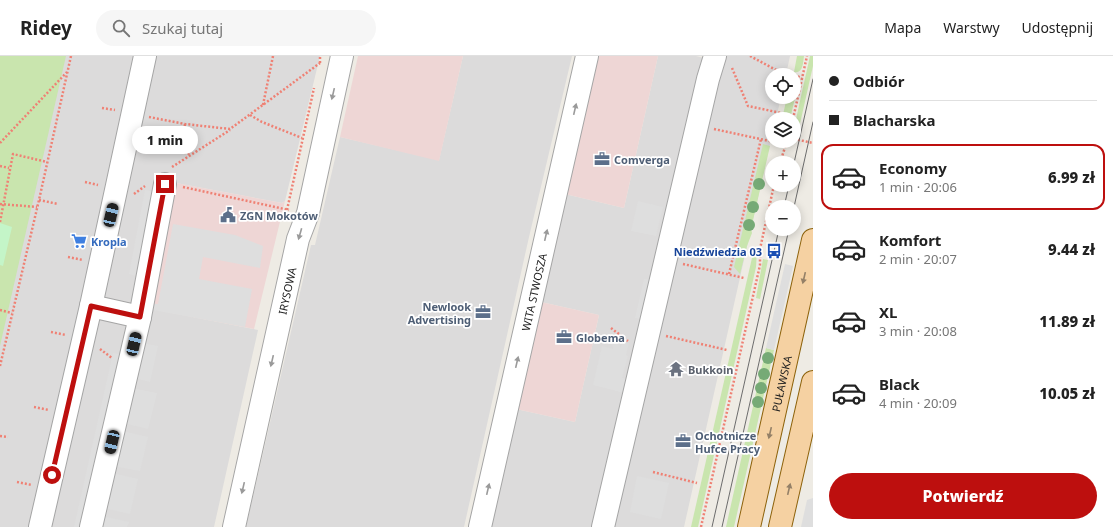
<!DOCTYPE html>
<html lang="pl">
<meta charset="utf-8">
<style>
:root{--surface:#fff;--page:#f6f6f6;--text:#222;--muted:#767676;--line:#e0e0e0;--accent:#bd0f0e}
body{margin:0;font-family:"Noto Sans",sans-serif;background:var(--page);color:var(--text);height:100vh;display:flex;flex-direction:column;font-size:15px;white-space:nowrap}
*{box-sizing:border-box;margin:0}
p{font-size:13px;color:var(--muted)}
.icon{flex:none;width:22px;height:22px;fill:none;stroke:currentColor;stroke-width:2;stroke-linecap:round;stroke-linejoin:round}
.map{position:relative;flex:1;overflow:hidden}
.details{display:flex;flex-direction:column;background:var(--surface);width:300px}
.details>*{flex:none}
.hud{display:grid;align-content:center;height:88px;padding:0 16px;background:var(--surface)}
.tools{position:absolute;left:765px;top:12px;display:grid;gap:8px}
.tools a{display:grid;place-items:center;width:36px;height:36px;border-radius:50%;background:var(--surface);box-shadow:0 2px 10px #0003;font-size:20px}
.end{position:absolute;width:18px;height:18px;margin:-9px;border:5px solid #bd0f0e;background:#fff;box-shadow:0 0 0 2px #fff}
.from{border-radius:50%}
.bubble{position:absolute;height:28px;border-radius:14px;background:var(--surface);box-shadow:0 2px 10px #0003;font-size:13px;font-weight:800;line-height:28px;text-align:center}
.car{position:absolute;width:12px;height:24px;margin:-12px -6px;border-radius:5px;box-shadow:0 0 3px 1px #0007;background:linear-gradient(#222 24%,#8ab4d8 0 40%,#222 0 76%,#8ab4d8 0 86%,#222 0)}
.hud b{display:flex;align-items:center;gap:14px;height:38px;font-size:15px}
.hud b+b{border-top:1px solid var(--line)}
.hud i{width:10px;height:10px;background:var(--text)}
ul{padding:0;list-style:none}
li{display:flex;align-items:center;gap:12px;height:66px;margin:0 8px 6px;padding:0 8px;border:2px solid transparent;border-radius:12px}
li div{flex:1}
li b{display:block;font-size:15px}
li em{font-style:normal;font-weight:800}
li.selected{border-color:var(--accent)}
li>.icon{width:36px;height:36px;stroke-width:1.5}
.primary-button{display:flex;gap:8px;margin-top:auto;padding:8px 16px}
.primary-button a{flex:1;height:46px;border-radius:24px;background:var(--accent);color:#fff;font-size:16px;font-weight:800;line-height:46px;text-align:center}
header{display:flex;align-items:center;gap:24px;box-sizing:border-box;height:56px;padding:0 20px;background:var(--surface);border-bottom:1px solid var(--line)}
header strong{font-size:19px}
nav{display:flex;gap:22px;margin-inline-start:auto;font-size:14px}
.search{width:280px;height:36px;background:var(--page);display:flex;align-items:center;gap:10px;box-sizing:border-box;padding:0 14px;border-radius:22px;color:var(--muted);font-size:15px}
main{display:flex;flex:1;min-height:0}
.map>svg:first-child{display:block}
</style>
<header>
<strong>Ridey</strong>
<div class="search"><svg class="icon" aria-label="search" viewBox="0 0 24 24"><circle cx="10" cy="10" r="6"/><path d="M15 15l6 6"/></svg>Szukaj tutaj</div>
<nav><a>Mapa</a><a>Warstwy</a><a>Udostępnij</a></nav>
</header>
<main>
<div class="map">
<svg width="813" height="471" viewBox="0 0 813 471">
<rect width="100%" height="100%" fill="#eeebe4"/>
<g fill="#dcdbdb">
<path d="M0 0H320L285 145 282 147 176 127 152 253 258 274 214 471H0Z"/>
<path d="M463 0H572L529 181 464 471H246L311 189H315L340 81 439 104Z"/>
<path d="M658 0H696L704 2V0H790L786 19H772V41H781L776 63H772V79L684 471H490L516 353 575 366 599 259 541 246 565 138 624 152Z"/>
</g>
<g fill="#eed6d5">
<path d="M358 0H463L439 105 340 81Z"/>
<path d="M596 0H658L624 152 565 138Z"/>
<path d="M176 127 282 147 285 145 254 273 152 253Z"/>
<path d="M541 246 599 259 575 366 516 353Z"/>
</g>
<g fill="#c9e5ae">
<path d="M0 0H66L0 290Z"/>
<path d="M797 0H804C803 7 803 18 794 16Z"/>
<path d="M810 0H813V10L797 81 794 80V72Z"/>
<path d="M794 22 796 25 798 30 790 63H782L787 41H794Z"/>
<path d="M763 88 770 90 751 173 752 177 747 190 740 218 734 211Z"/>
<path d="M754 193 757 194 756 211 698 471H691Z"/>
<path d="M763 203 768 204 760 243 756 242Z"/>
<path d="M766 292 774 294 734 471H726Z"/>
</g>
<path fill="#c4f5c8" d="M0 167 12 171 3 210 0 209Z"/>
<g fill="#dedede">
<path d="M145 134 156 136 140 221 129 218Z"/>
<path d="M638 145 663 151 656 180 631 175Z"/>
<path d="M173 168 235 179 263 190 260 212 203 201 199 223 252 233 245 271 153 254V248H158Z"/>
<path d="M785 208 793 210 774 294 766 292Z"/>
<path d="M644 223 654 224 645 264 635 262Z"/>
<path d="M619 281 620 292 623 286 629 287 626 299 628 300 622 322 632 324 628 338 593 329 602 290 613 293 612 282Z"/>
<path d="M142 287 158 290 150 326 134 322Z"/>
<path d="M113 297 124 299 84 471H74Z"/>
<path d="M132 332 157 337 148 373 123 367Z"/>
<path d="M122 375 148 381 140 415 113 410Z"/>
<path d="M112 417 138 423 130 458 104 452Z"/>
<path d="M637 420 669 427 661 463 630 456Z"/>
<path d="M813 442V471H801L807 444Z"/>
<path d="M102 460 129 466 127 471H100Z"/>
</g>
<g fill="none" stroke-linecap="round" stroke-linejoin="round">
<defs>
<g id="minor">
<path d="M91 250 140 261"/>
<path d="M40 471 91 250 145 0"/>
<path d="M91 471 140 261 165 128"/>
<path id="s1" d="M234 471 298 183 308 157 342 0"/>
<path id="s2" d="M480 471 587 0"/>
<path d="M603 471 708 23 715 0"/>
</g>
<g id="major">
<path id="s3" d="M749 471 813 184"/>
<path d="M780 471 813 326"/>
</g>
</defs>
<use href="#minor" stroke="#a5a5a5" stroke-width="24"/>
<use href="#major" stroke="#8d620b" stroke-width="24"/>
<g stroke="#ef8174" stroke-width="2.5" stroke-dasharray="2 2" stroke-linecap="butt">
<path d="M750 0 778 15 792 19"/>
<path d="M320 7V0"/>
<path d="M732 12 748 50 781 57"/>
<path d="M794 19 802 22"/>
<path d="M263 49 273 0"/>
<path d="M102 52 115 54"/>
<path d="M250 59 262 66 302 82"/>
<path d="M149 61 185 68 230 73 320 7"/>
<path d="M793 63 807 0"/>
<path d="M185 68 180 96 191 98"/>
<path d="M714 73 774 86"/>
<path d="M794 83 813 87"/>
<path d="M0 87 67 16"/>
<path d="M780 107 787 85"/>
<path d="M0 110 9 112"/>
<path d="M172 111 230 74"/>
<path d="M85 126 98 129"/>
<path d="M183 131 289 154"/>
<path d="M134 138 145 130"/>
<path d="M39 144 58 148"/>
<path d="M0 148 37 151"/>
<path d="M287 154 314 32"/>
<path d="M0 166 13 98 47 106"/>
<path d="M68 201 83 204"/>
<path d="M683 208 744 222"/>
<path d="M729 218 761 83"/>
<path d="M0 254 12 257"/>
<path d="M611 272 628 285"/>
<path d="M51 276 66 279"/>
<path d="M666 280 727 294"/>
<path d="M100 293 112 302"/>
<path d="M0 310 39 144 71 0"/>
<path d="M34 351 49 354"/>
<path d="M0 380 8 381"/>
<path d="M653 416 697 427"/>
<path d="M17 426 32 429"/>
<path d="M701 471 760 209V193L774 129"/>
</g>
<use href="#minor" stroke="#fff" stroke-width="22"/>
<use href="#major" stroke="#f5d1a2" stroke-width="22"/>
<g stroke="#6c6c6c" stroke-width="1">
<path d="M794 107 813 23"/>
<path d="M784 151 789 129"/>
<path d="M794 151 813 66"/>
<path d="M712 471 779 173"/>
<path d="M722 471 789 173"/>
</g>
</g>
<g fill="#76aa76">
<circle cx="759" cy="128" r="6"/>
<circle cx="753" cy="151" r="6"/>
<circle cx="749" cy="169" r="6"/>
<circle cx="768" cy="302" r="6"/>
<circle cx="764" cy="318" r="6"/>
<circle cx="761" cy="332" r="6"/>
<circle cx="758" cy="346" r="6"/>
</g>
<defs><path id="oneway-solid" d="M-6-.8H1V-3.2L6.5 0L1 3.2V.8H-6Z"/></defs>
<g fill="#9a9a9a">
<use href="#oneway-solid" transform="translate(333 38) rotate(103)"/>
<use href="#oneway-solid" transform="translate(575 53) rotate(-77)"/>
<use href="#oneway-solid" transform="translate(300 178) rotate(106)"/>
<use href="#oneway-solid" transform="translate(546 179) rotate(-77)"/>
<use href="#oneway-solid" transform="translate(272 305) rotate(103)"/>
<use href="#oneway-solid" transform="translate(517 306) rotate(-77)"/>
<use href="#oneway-solid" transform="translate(243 432) rotate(103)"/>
<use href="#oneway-solid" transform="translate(488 433) rotate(-77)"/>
</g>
<g fill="#948067">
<use href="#oneway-solid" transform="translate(804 222) rotate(103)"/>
<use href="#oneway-solid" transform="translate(770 377) rotate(103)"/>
<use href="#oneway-solid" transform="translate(789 433) rotate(-77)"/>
</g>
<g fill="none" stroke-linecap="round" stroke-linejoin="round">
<path stroke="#bd0f0e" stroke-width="5" d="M52 419 91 250 140 261 165 128"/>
</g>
<defs>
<symbol id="office-bare" viewBox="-9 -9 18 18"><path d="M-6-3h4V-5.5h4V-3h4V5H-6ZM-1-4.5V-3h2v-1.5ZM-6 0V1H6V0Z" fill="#5c6f8a" stroke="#fff" stroke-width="2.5" paint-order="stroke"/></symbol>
<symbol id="civic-bare" viewBox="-9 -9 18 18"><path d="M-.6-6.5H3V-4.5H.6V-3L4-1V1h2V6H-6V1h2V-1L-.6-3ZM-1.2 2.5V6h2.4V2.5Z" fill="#5c6f8a" stroke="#fff" stroke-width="2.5" paint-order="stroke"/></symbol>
<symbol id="supermarket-bare" viewBox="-9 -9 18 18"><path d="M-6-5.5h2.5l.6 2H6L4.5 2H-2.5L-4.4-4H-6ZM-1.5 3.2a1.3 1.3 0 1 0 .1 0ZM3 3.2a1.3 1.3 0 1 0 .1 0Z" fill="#3f7fe0" stroke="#fff" stroke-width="2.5" paint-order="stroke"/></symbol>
<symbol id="bus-bare" viewBox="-9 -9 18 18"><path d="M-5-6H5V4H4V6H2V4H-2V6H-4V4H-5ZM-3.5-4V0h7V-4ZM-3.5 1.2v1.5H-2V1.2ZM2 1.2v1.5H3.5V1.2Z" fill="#1a4fb4" stroke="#fff" stroke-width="2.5" paint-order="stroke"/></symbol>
<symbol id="temple-bare" viewBox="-9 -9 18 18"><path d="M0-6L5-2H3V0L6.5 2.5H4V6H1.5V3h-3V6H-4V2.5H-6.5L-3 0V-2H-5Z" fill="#6b7280" stroke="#fff" stroke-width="2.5" paint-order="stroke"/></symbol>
</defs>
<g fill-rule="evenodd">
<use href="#office-bare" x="591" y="92" width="22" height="22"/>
<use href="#civic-bare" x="217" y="148" width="22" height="22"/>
<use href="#supermarket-bare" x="68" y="174" width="22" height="22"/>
<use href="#bus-bare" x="763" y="184" width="22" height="22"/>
<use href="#office-bare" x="472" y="245" width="22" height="22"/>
<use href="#office-bare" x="553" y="270" width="22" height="22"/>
<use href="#temple-bare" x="665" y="302" width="22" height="22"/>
<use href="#office-bare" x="672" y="374" width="22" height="22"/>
</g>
<g text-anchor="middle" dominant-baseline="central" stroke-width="3.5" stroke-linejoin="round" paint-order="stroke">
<g font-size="11" font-weight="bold" fill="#4e5e75" stroke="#fff" text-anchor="start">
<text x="614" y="103">Comverga</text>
<text x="240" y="159">ZGN Mokotów</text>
<text x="471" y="250" text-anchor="end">Newlook<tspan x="471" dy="13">Advertising</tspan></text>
<text x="576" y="281">Globema</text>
<text x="695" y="379">Ochotnicze<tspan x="695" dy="13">Hufce Pracy</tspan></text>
</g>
<g font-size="11" font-weight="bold" fill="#366cbe" stroke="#fff" text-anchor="start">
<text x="91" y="185">Kropla</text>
</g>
<g font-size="11" font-weight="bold" fill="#164399" stroke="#fff" text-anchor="end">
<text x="762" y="195">Niedźwiedzia 03</text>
</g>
<g font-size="11" fill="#1e1e1e" stroke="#fff">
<text stroke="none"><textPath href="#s1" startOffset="242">IRYSOWA</textPath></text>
<text stroke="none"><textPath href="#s2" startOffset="241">WITA STWOSZA</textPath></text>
<text stroke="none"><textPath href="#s3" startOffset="147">PUŁAWSKA</textPath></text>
</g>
<g font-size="11" font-weight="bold" fill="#5b616d" stroke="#fff" text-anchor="start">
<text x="688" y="313">Bukkoin</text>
</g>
</g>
</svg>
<div class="tools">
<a><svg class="icon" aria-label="locate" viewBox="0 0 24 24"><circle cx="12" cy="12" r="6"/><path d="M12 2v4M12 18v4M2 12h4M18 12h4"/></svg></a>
<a><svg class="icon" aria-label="layers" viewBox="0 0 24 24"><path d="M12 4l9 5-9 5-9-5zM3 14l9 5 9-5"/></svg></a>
<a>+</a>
<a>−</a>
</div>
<i class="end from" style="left:52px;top:419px"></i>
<i class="end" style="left:165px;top:128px"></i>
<div class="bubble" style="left:132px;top:70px;width:66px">1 min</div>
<i class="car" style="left:111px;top:159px;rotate:13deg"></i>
<i class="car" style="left:134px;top:288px;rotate:13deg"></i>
<i class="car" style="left:112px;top:386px;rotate:193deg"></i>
</div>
<section class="details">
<div class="hud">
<b><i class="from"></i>Odbiór</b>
<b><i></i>Blacharska</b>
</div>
<ul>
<li class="selected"><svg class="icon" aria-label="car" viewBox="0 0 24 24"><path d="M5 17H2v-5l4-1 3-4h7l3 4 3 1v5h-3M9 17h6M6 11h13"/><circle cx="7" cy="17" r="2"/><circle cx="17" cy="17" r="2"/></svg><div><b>Economy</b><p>1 min · 20:06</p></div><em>6.99 zł</em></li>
<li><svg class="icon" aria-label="car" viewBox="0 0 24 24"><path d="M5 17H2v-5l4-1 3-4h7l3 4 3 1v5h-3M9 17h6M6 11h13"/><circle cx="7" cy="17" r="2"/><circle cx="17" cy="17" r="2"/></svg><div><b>Komfort</b><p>2 min · 20:07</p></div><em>9.44 zł</em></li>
<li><svg class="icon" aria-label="car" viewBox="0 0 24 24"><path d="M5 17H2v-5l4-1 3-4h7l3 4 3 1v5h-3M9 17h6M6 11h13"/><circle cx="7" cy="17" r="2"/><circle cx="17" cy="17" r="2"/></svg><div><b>XL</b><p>3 min · 20:08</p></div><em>11.89 zł</em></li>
<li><svg class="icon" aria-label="car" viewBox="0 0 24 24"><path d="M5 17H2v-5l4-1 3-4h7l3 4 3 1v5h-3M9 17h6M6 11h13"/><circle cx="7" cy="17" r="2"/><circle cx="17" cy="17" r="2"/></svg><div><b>Black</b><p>4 min · 20:09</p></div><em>10.05 zł</em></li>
</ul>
<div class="primary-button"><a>Potwierdź</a></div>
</section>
</main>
